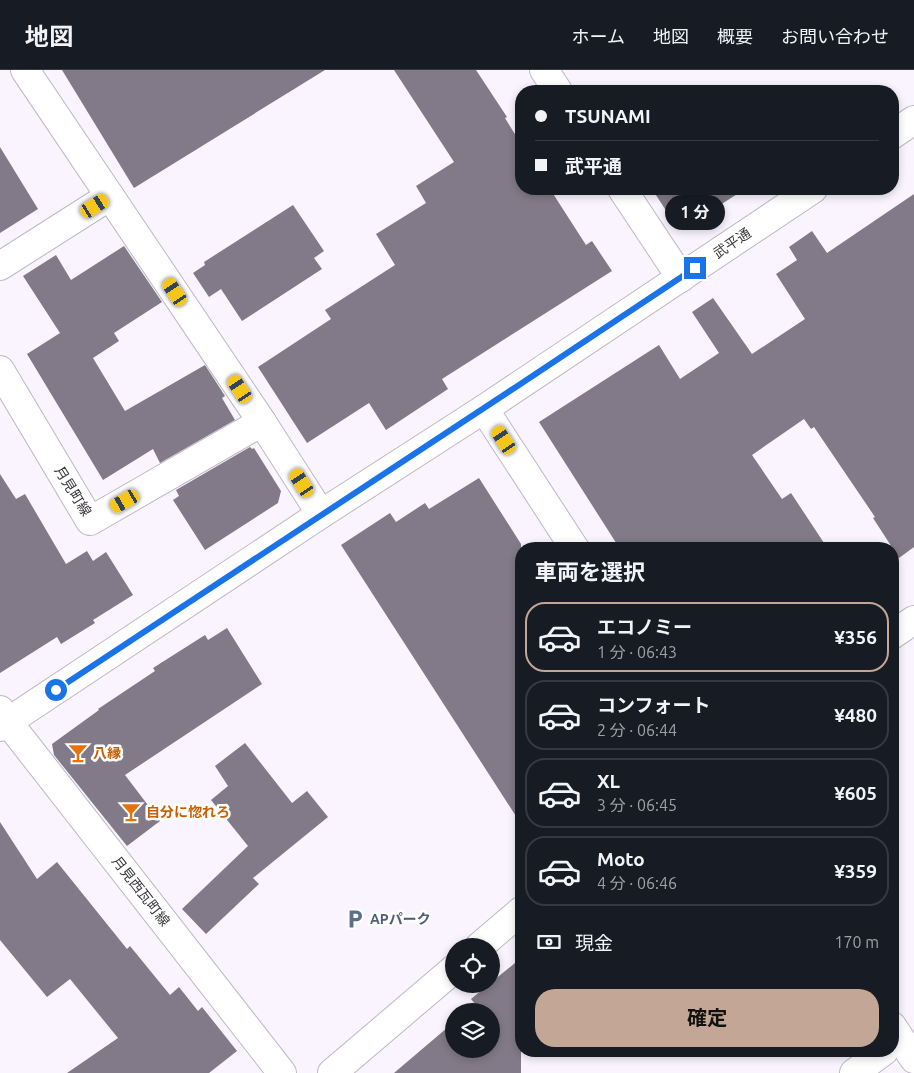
<!DOCTYPE html>
<html lang="ja">
<meta charset="utf-8">
<style>
:root{--surface:#171b24;--page:#20242c;--text:#f1f3f6;--muted:#9ea1a6;--line:#363941;--accent:#c4a696}
body{margin:0;font-family:Ubuntu,"Noto Sans JP",sans-serif;background:var(--page);color:var(--text);height:100vh;display:flex;flex-direction:column;font-size:19px;white-space:nowrap}
*{box-sizing:border-box;margin:0}
p{font-size:16px;color:var(--muted)}
.icon{flex:none;width:28px;height:28px;fill:none;stroke:currentColor;stroke-width:2;stroke-linecap:round;stroke-linejoin:round}
.map{position:relative;flex:1;overflow:hidden}
.details{position:absolute;left:515px;top:472px;width:384px;height:515px;display:flex;flex-direction:column;background:var(--surface);border-radius:20px;box-shadow:0 2px 8px #0003}
.details>*{flex:none}
.hud{position:absolute;left:515px;top:15px;width:384px;height:110px;border-radius:20px;box-shadow:0 2px 8px #0003;display:grid;align-content:center;height:110px;padding:0 20px;background:var(--surface)}
.tools{position:absolute;left:445px;top:868px;display:grid;gap:10px}
.tools a{display:grid;place-items:center;width:55px;height:55px;border-radius:50%;background:var(--surface);box-shadow:0 2px 8px #0003;font-size:25px}
.end{position:absolute;width:22px;height:22px;margin:-11px;border:6px solid #1a73e8;background:#fff;box-shadow:0 0 0 2px #fff}
.from{border-radius:50%}
.bubble{position:absolute;height:35px;border-radius:18px;background:var(--surface);box-shadow:0 2px 8px #0003;font-size:16px;font-weight:700;line-height:35px;text-align:center}
.car{position:absolute;width:15px;height:30px;margin:-15px -8px;border-radius:6px;box-shadow:0 0 4px 1px #0007;background:linear-gradient(#f5c518 24%,#345 0 40%,#f5c518 0 76%,#345 0 86%,#f5c518 0)}
.hud b{display:flex;align-items:center;gap:18px;height:48px;font-size:19px}
.hud b+b{border-top:1px solid var(--line)}
.hud i{width:12px;height:12px;background:var(--text)}
ul{padding:0;list-style:none}
li{display:flex;align-items:center;gap:15px;height:70px;margin:0 10px 8px;padding:0 10px;border:2px solid var(--line);border-radius:20px}
li div{flex:1}
li b{display:block;font-size:19px}
li em{font-style:normal;font-weight:700}
li.selected{border-color:var(--accent)}
li>.icon{width:45px;height:45px;stroke-width:1.5}
h2{padding:0 20px;font-size:22px;line-height:60px}
.pay{display:flex;align-items:center;gap:12px;height:55px;padding:0 20px;font-size:19px}
.pay p{margin-inline-start:auto}
.cta{display:flex;gap:10px;margin-top:auto;padding:10px 20px}
.cta a{flex:1;height:58px;border-radius:20px;background:var(--accent);color:#111;font-size:20px;font-weight:700;line-height:58px;text-align:center}
header{display:flex;align-items:center;gap:30px;box-sizing:border-box;height:70px;padding:0 25px;background:var(--surface);border-bottom:1px solid var(--line)}
header strong{font-size:24px}
nav{display:flex;gap:28px;margin-inline-start:auto;font-size:18px}
.map>svg:first-child{display:block}
</style>
<header>
<strong>地図</strong>
<nav><a>ホーム</a><a>地図</a><a>概要</a><a>お問い合わせ</a></nav>
</header>
<div class="map">
<svg width="914" height="1003" viewBox="0 0 914 1003">
<rect width="100%" height="100%" fill="#f9f4fd"/>
<g fill="#827a88">
<path d="M62 0H325L134 118Z"/>
<path d="M394 0H476L507 47 505 48 521 74V119H550L586 175 592 171 612 201 442 309 448 319 386 360 369 333 307 373 258 297 331 249 325 240 395 195 376 164 426 133 416 116 454 92Z"/>
<path d="M0 77 38 139 0 163Z"/>
<path d="M652 119H745L686 157 683 152 676 156Z"/>
<path d="M914 124V477L899 488 873 448 875 447 814 357 811 359 804 349 752 385 782 429 791 423 828 479H620L539 352 659 275 680 309 719 283 692 242 713 228 752 284 805 249 776 204 797 190 789 177 812 161 827 183Z"/>
<path d="M293 135 324 181 314 188 322 199 242 251 221 219 209 227 193 203 205 195 204 192Z"/>
<path d="M124 176 162 232 114 263 119 271 93 288 125 341 205 295 225 326 222 328 235 350 160 393 153 379 103 410 27 284 60 263 23 206 56 185 71 210Z"/>
<path d="M250 377 252 379 254 378 281 421 278 433 205 480 173 430 179 426 176 420Z"/>
<path d="M0 404 16 429 25 424 66 494 87 481 93 491 106 482 133 525 93 550 95 553 61 574 57 567 0 603Z"/>
<path d="M479 408 521 474V754L341 475 390 443 396 452 425 433 429 439Z"/>
<path d="M227 558 262 614 125 705 160 751 127 776 54 685 52 674 99 640 98 639 155 601 153 598 205 565 208 570Z"/>
<path d="M245 673 292 733 307 721 328 747 253 808 259 814 206 864 182 839 248 776 211 730 228 716 215 696Z"/>
<path d="M0 752 37 809 57 792 127 879 130 876 170 925 179 917 198 941 202 937 237 981 209 1003H67L118 968 70 909 47 927 0 870Z"/>
<path d="M521 888V1003H394L454 952V979H491V941H467L475 934 471 929Z"/>
</g>
<g fill="none" stroke-linecap="round" stroke-linejoin="round">
<defs>
<g id="minor">
<path d="M25 0 262 352 321 444"/>
<path d="M544 0 558 21"/>
<path d="M892 65 914 50"/>
<path d="M622 119 681 208"/>
<path d="M0 196 110 126"/>
<path d="M0 300 90 451 262 352"/>
<path d="M484 339 575 479"/>
<path d="M892 565 914 550"/>
<path d="M0 640 8 652 282 1003"/>
<path d="M0 657 321 444 484 339 813 119"/>
<path d="M480 876 521 841"/>
<path d="M892 956 914 989"/>
<path d="M332 1003 454 899"/>
<path d="M854 1003 884 981"/>
</g>
</defs>
<use href="#minor" stroke="#bfb7c5" stroke-width="30"/>
<use href="#minor" stroke="#fff" stroke-width="28"/>
</g>
<g fill="none" stroke-linecap="round" stroke-linejoin="round">
<path stroke="#1a73e8" stroke-width="6" d="M56 620C269 478 483 340 695 198"/>
</g>
<defs>
<symbol id="bar-bare" viewBox="-9 -9 18 18"><path d="M-6-5H6L.8 .8V4.5H3.5V6h-7V4.5H-.8V.8Z" fill="#e8710a" stroke="#fff" stroke-width="2.5" paint-order="stroke"/></symbol>
<symbol id="parking-bare" viewBox="-9 -9 18 18"><path d="M-3.5-5.5H1a3.5 3.5 0 0 1 0 7H-1V5.5H-3.5ZM-1-3.4V-.6H.8a1.4 1.4 0 0 0 0-2.8Z" fill="#5c6f8a" stroke="#fff" stroke-width="2.5" paint-order="stroke"/></symbol>
</defs>
<g fill-rule="evenodd">
<use href="#bar-bare" x="64" y="669" width="28" height="28"/>
<use href="#bar-bare" x="117" y="728" width="28" height="28"/>
<use href="#parking-bare" x="341" y="835" width="28" height="28"/>
</g>
<g text-anchor="middle" dominant-baseline="central" stroke-width="5" stroke-linejoin="round" paint-order="stroke">
<g font-size="14" fill="#3a363c" stroke="#fff">
<text transform="translate(732 173) rotate(-34)">武平通</text>
<text transform="translate(73 421) rotate(58)">月見町線</text>
<text transform="translate(141 821) rotate(52)">月見西瓦町線</text>
</g>
<g font-size="14" font-weight="bold" fill="#c56008" stroke="#fff" text-anchor="start">
<text x="93" y="683">八縁</text>
<text x="146" y="742">自分に惚れろ</text>
</g>
<g font-size="14" font-weight="bold" fill="#4e5e75" stroke="#fff" text-anchor="start">
<text x="370" y="849">APパーク</text>
</g>
</g>
</svg>
<div class="tools">
<a><svg class="icon" aria-label="locate" viewBox="0 0 24 24"><circle cx="12" cy="12" r="6"/><path d="M12 2v4M12 18v4M2 12h4M18 12h4"/></svg></a>
<a><svg class="icon" aria-label="layers" viewBox="0 0 24 24"><path d="M12 4l9 5-9 5-9-5zM3 14l9 5 9-5"/></svg></a>
</div>
<i class="end from" style="left:56px;top:620px"></i>
<i class="end" style="left:695px;top:198px"></i>
<div class="bubble" style="left:665px;top:125px;width:60px">1 分</div>
<i class="car" style="left:95px;top:136px;rotate:58deg"></i>
<i class="car" style="left:175px;top:222px;rotate:326deg"></i>
<i class="car" style="left:240px;top:319px;rotate:326deg"></i>
<i class="car" style="left:504px;top:370px;rotate:327deg"></i>
<i class="car" style="left:302px;top:413px;rotate:327deg"></i>
<i class="car" style="left:125px;top:431px;rotate:240deg"></i>
<div class="hud">
<b><i class="from"></i>TSUNAMI</b>
<b><i></i>武平通</b>
</div>
<section class="details">
<h2>車両を選択</h2>
<ul>
<li class="selected"><svg class="icon" aria-label="car" viewBox="0 0 24 24"><path d="M5 17H2v-5l4-1 3-4h7l3 4 3 1v5h-3M9 17h6M6 11h13"/><circle cx="7" cy="17" r="2"/><circle cx="17" cy="17" r="2"/></svg><div><b>エコノミー</b><p>1 分 · 06:43</p></div><em>¥356</em></li>
<li><svg class="icon" aria-label="car" viewBox="0 0 24 24"><path d="M5 17H2v-5l4-1 3-4h7l3 4 3 1v5h-3M9 17h6M6 11h13"/><circle cx="7" cy="17" r="2"/><circle cx="17" cy="17" r="2"/></svg><div><b>コンフォート</b><p>2 分 · 06:44</p></div><em>¥480</em></li>
<li><svg class="icon" aria-label="car" viewBox="0 0 24 24"><path d="M5 17H2v-5l4-1 3-4h7l3 4 3 1v5h-3M9 17h6M6 11h13"/><circle cx="7" cy="17" r="2"/><circle cx="17" cy="17" r="2"/></svg><div><b>XL</b><p>3 分 · 06:45</p></div><em>¥605</em></li>
<li><svg class="icon" aria-label="car" viewBox="0 0 24 24"><path d="M5 17H2v-5l4-1 3-4h7l3 4 3 1v5h-3M9 17h6M6 11h13"/><circle cx="7" cy="17" r="2"/><circle cx="17" cy="17" r="2"/></svg><div><b>Moto</b><p>4 分 · 06:46</p></div><em>¥359</em></li>
</ul>
<div class="pay"><svg class="icon" aria-label="cash" viewBox="0 0 24 24"><path d="M3 7h18v10H3z"/><circle cx="12" cy="12" r="2"/></svg>現金<p>170 m</p></div>
<div class="cta"><a>確定</a></div>
</section>
</div>
